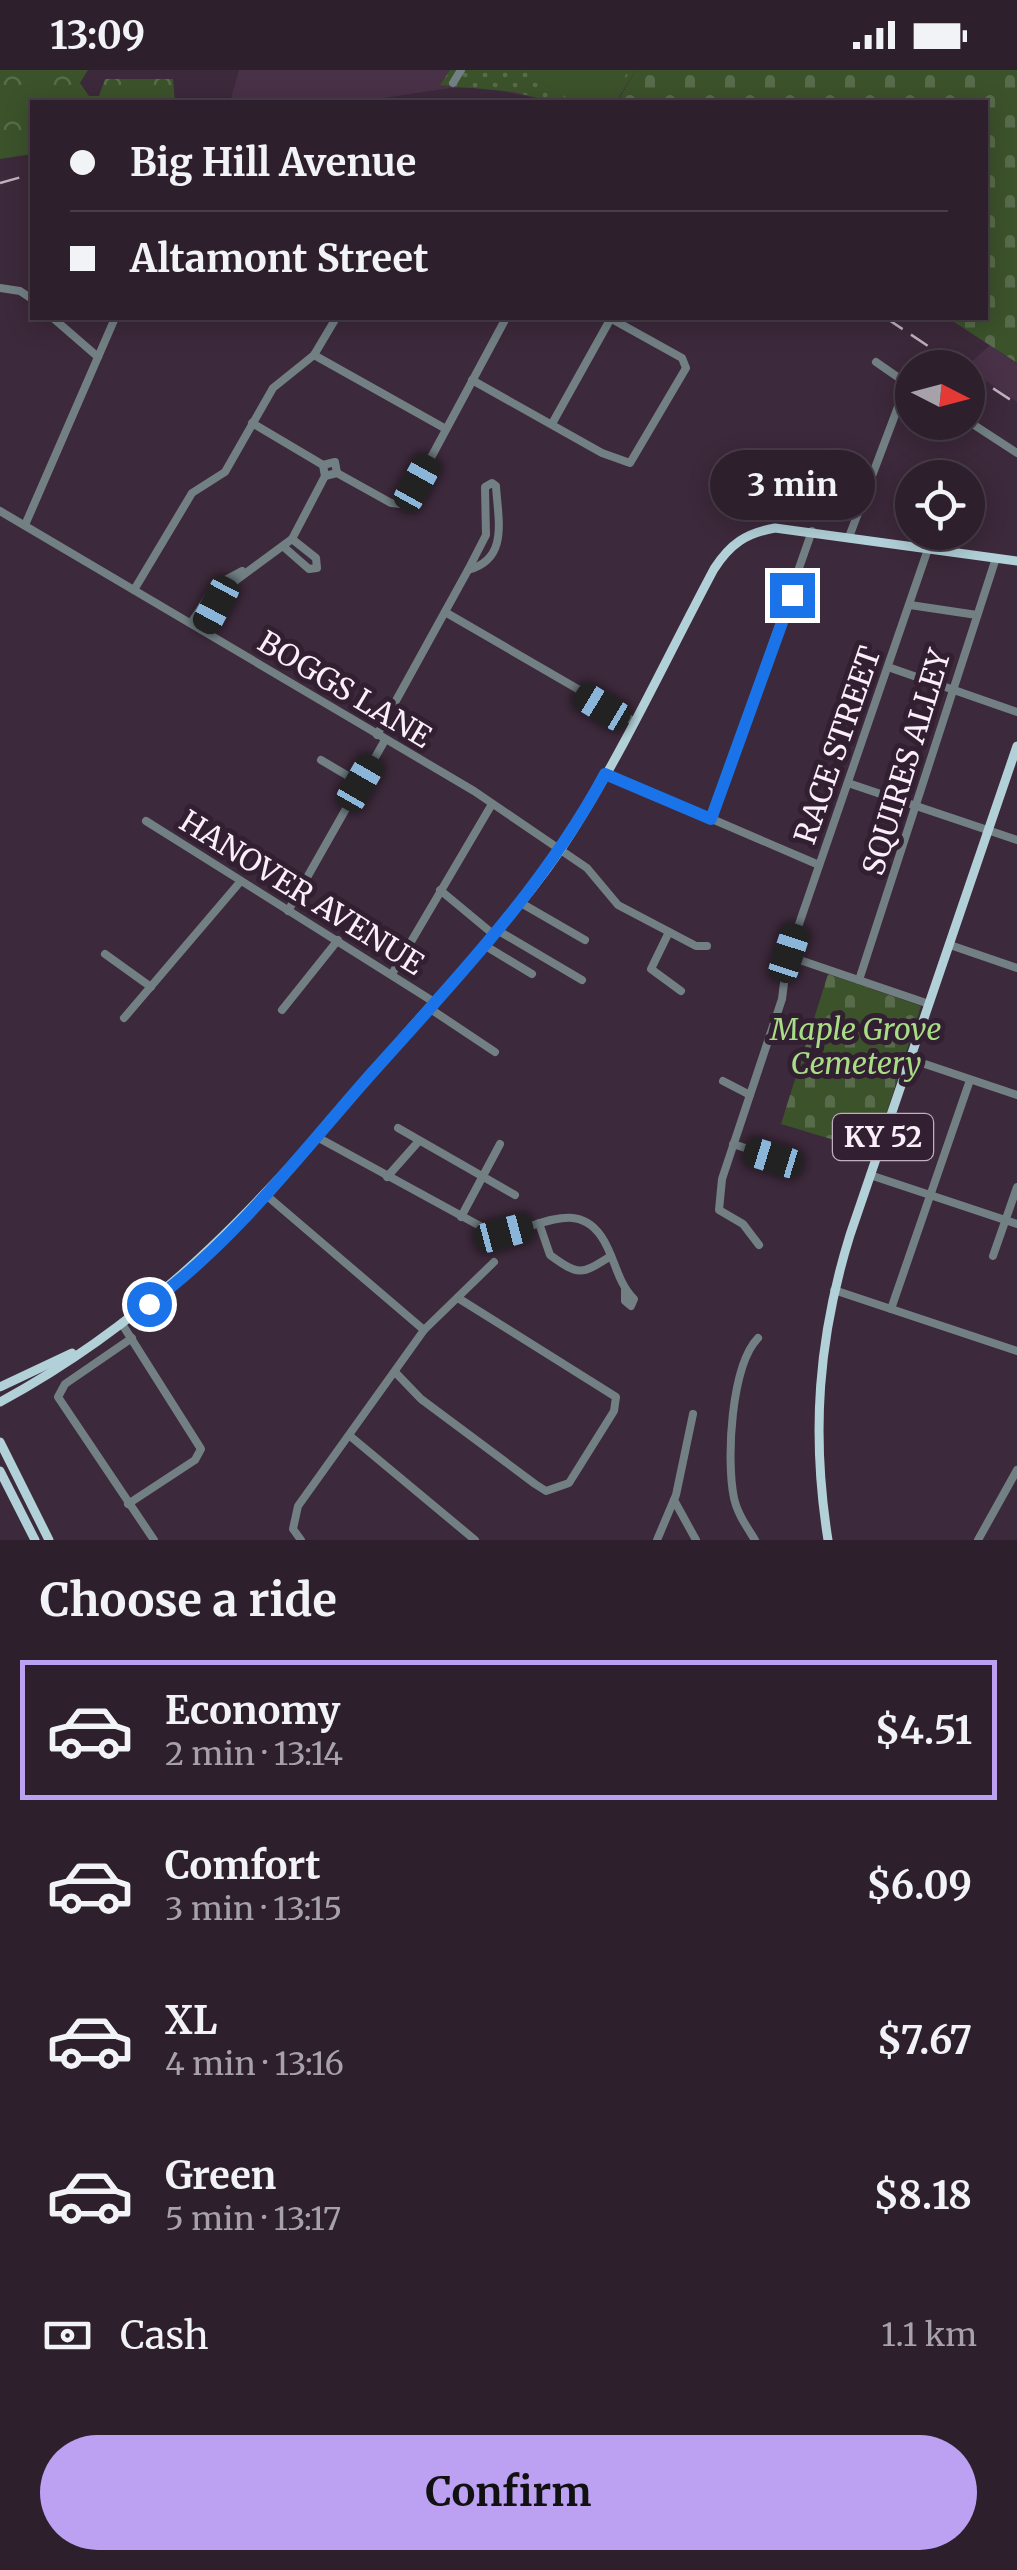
<!DOCTYPE html>
<meta charset="utf-8">
<style>
:root{--surface:#2d1f2c;--page:#392c38;--text:#f1f3f6;--muted:#a7a2a9;--line:#483d48;--accent:#bca0f2}
body{margin:0;font-family:Merriweather,serif;background:var(--page);color:var(--text);height:100vh;display:flex;flex-direction:column;font-size:38px;white-space:nowrap}
*{box-sizing:border-box;margin:0}
p{font-size:32px;color:var(--muted)}
.icon{flex:none;width:55px;height:55px;fill:none;stroke:currentColor;stroke-width:2;stroke-linecap:round;stroke-linejoin:round}
.map{position:relative;height:1470px;overflow:hidden}
.details{display:flex;flex-direction:column;background:var(--surface);flex:1}
.details>*{flex:none}
.top-card{position:absolute;left:30px;top:30px;width:958px;height:220px;border-radius:0px;box-shadow:0 5px 25px #0003,0 0 0 2px var(--line);display:grid;align-content:center;height:220px;padding:0 40px;background:var(--surface)}
.needle{width:65px;rotate:96deg}
.buttons{position:absolute;left:895px;top:280px;display:grid;gap:20px}
.buttons a{display:grid;place-items:center;width:90px;height:90px;border-radius:50%;background:var(--surface);box-shadow:0 5px 25px #0003,0 0 0 2px var(--line);font-size:50px}
.end{position:absolute;width:45px;height:45px;margin:-22px;border:12px solid #1a73e8;background:#fff;box-shadow:0 0 0 5px #fff}
.from{border-radius:50%}
.bubble{position:absolute;height:70px;border-radius:35px;background:var(--surface);box-shadow:0 5px 25px #0003,0 0 0 2px var(--line);font-size:32px;font-weight:700;line-height:70px;text-align:center}
.car{position:absolute;width:30px;height:60px;margin:-30px -15px;border-radius:12px;box-shadow:0 0 8px 2px #0007;background:linear-gradient(#222 24%,#8ab4d8 0 40%,#222 0 76%,#8ab4d8 0 86%,#222 0)}
.top-card b{display:flex;align-items:center;gap:35px;height:95px;font-size:38px}
.top-card b+b{border-top:2px solid var(--line)}
.top-card i{width:25px;height:25px;background:var(--text)}
ul{padding:0;list-style:none}
li{display:flex;align-items:center;gap:30px;height:140px;margin:0 20px 15px;padding:0 20px;border:5px solid transparent;border-radius:0px}
li div{flex:1}
li b{display:block;font-size:38px}
li em{font-style:normal;font-weight:700}
li.active{border-color:var(--accent)}
li>.icon{width:90px;height:90px;stroke-width:1.5}
h2{padding:0 40px;font-size:45px;line-height:120px}
.pay{display:flex;align-items:center;gap:25px;height:110px;padding:0 40px;font-size:38px}
.pay p{margin-inline-start:auto}
.primary-button{display:flex;gap:20px;margin-top:auto;padding:20px 40px}
.primary-button a{flex:1;height:115px;border-radius:60px;background:var(--accent);color:#111;font-size:40px;font-weight:700;line-height:115px;text-align:center}
.status{display:flex;justify-content:space-between;align-items:center;height:70px;padding:0 50px;background:var(--surface);direction:ltr}
.status svg{height:28px;fill:currentColor}
.map>svg:first-child{display:block}
</style>
<div class="status"><b>13:09</b><svg viewBox="0 0 49 12"><path d="M0 12V9h3v3zM5 12V6h3v6zM10 12V3h3v9zM15 12V0h3v12zM26 1h20v11H26zM47 4h2v5h-2z"/></svg></div>
<div class="map">
<svg width="1017" height="1470" viewBox="0 0 1017 1470">
<defs>
<pattern id="grass-dots" width="8" height="8" patternUnits="userSpaceOnUse" patternTransform="scale(2.5)"><rect width="8" height="8" fill="#3b522b"/><path d="M2 2h.1M6 6h.1" fill="none" stroke="#586b4a" stroke-width="1.8" stroke-linecap="round"/></pattern>
<pattern id="forest-crowns" width="20" height="18" patternUnits="userSpaceOnUse" patternTransform="scale(2.5)"><rect width="20" height="18" fill="#3b522b"/><path d="M2 6a3 3 0 1 1 6 0M12 15a3 3 0 1 1 6 0" fill="none" stroke="#586b4a"/></pattern>
<pattern id="cemetery-stones" width="16" height="16" patternUnits="userSpaceOnUse" patternTransform="scale(2.5)"><rect width="16" height="16" fill="#3b522b"/><path d="M2 7V4a2 2 0 0 1 4 0v3zM10 15v-3a2 2 0 0 1 4 0v3z" fill="#586b4a"/></pattern>
</defs>
<rect width="100%" height="100%" fill="#3c293b"/>
<g fill="#493148">
<path d="M239 0H636L616 32H554L486 18H450L357 32H230Z"/>
<path d="M990 275 1017 294V332L966 297Z"/>
</g>
<path fill="url(#grass-dots)" d="M450 0H636L616 32H554L514 22 440 15Z"/>
<path fill="url(#forest-crowns)" d="M0 0H88L80 13 89 26H99L105 9H173L175 32H32V84L0 89Z"/>
<g fill="url(#cemetery-stones)">
<path d="M636 0H1017V293L948 248H985V32H617Z"/>
<path d="M828 904 921 936 874 1082 781 1054Z"/>
</g>
<path fill="#3b522b" d="M523 0H629L608 32H574Z"/>
<g fill="none" stroke-linecap="round" stroke-linejoin="round">
<g stroke="#728084" stroke-width="8">
<path d="M453 13 461 0"/>
<path d="M0 218 20 221 32 229"/>
<path d="M53 248 98 287"/>
<path d="M314 285 446 359"/>
<path d="M876 292 912 317"/>
<path d="M472 310 602 383 630 393 686 298 682 288 610 248"/>
<path d="M968 351 1017 383"/>
<path d="M553 352 611 248"/>
<path d="M252 353 323 395 325 406 337 403 391 433 401 434 412 423 506 248"/>
<path d="M323 395 335 392 337 403"/>
<path d="M492 413 496 416C498 450 509 489 468 500L486 465 485 417Z"/>
<path d="M0 441 474 721 587 798 618 835 696 876H707"/>
<path d="M25 455 115 248"/>
<path d="M849 467 907 313"/>
<path d="M285 478 309 499 317 498 316 488 292 469"/>
<path d="M134 520 192 423 225 402 273 318 314 285 336 248"/>
<path d="M910 535 977 545"/>
<path d="M445 542 633 651"/>
<path d="M191 553 216 515 242 501"/>
<path d="M202 560 231 514 292 469 325 406"/>
<path d="M888 597 1017 642"/>
<path d="M377 665 468 500"/>
<path d="M321 690 360 713"/>
<path d="M605 703 819 795"/>
<path d="M848 713 1017 770"/>
<path d="M711 749 812 461"/>
<path d="M146 751 434 932"/>
<path d="M440 820 493 864"/>
<path d="M521 833 585 870"/>
<path d="M288 841 385 670"/>
<path d="M497 860 582 910"/>
<path d="M669 862 651 899 681 921"/>
<path d="M484 875 532 904"/>
<path d="M950 875 1017 898"/>
<path d="M105 884 151 917"/>
<path d="M788 886 929 934"/>
<path d="M392 904 492 734"/>
<path d="M859 910 996 488"/>
<path d="M429 938 495 982"/>
<path d="M282 940 338 870"/>
<path d="M124 948 240 812"/>
<path d="M910 989 1017 1025"/>
<path d="M723 1011 750 1025"/>
<path d="M398 1058 515 1125"/>
<path d="M317 1067 491 1162C528 1168 572 1124 601 1166 615 1186 616 1211 634 1229L631 1236 625 1231V1220"/>
<path d="M733 1074 787 1092"/>
<path d="M870 1105 1017 1154"/>
<path d="M387 1107 418 1072"/>
<path d="M266 1125 424 1260"/>
<path d="M461 1147 500 1074"/>
<path d="M539 1153 550 1185C580 1207 582 1204 611 1186"/>
<path d="M759 1175 743 1154 719 1140 722 1109 782 929 787 889 928 479"/>
<path d="M993 1186 1017 1117"/>
<path d="M834 1220 1017 1281"/>
<path d="M891 1239 970 1010"/>
<path d="M122 1254 201 1379 195 1390 128 1434"/>
<path d="M132 1268 65 1314 58 1327 154 1470"/>
<path d="M396 1303 421 1329 535 1414 546 1421 569 1413 614 1341 616 1327 458 1228"/>
<path d="M350 1366 475 1470"/>
<path d="M674 1430 696 1470"/>
<path d="M301 1470 293 1459 298 1436 424 1260 494 1192"/>
<path d="M657 1470 676 1425 693 1344"/>
<path d="M755 1470C747 1457 737 1443 734 1428 726 1390 731 1296 758 1268"/>
<path d="M978 1470 1017 1400"/>
</g>
<g stroke="#b1d0d8" stroke-width="9">
<path d="M0 1317 72 1283"/>
<path d="M0 1332C178 1236 282 1107 411 958 467 894 529 832 574 759 626 676 668 585 714 499 730 474 746 463 775 458L1017 491"/>
<path d="M0 1372 49 1470"/>
<path d="M0 1401 35 1470"/>
<path d="M828 1470C811 1363 818 1268 850 1165L1017 676"/>
</g>
<g stroke="#bfb1be" stroke-width="2.5" stroke-dasharray="20 10" stroke-linecap="butt">
<path d="M454 32H460"/>
<path d="M0 113 32 104"/>
<path d="M886 248 961 298"/>
<path d="M968 302 1017 334"/>
</g>
</g>
<g fill="none" stroke-linecap="round" stroke-linejoin="round">
<path stroke="#1a73e8" stroke-width="12" d="M149 1234C235 1171 301 1083 371 1004 456 909 545 816 605 704L711 749 792 525"/>
</g>
<g text-anchor="middle" dominant-baseline="central" stroke-width="10" stroke-linejoin="round" paint-order="stroke">
<rect fill="#321f31" stroke="#beb0bd" stroke-width="2.5" x="833" y="1044" width="100" height="46" rx="8"/>
<g font-size="28" font-weight="bold" fill="#faeef9">
<text x="883" y="1067">KY 52</text>
</g>
<g font-size="30" fill="#faeef9" stroke="#321f31">
<text transform="translate(345 619) rotate(31)">BOGGS LANE</text>
<text transform="translate(837 675) rotate(-71)">RACE STREET</text>
<text transform="translate(906 692) rotate(-73)">SQUIRES ALLEY</text>
<text transform="translate(302 822) rotate(32)">HANOVER AVENUE</text>
</g>
<g font-size="30" font-style="italic" fill="#a8dd86" stroke="#321f31">
<text x="856" y="959">Maple Grove<tspan x="856" dy="34">Cemetery</tspan></text>
</g>
</g>
</svg>
<div class="buttons">
<a><svg class="needle" viewBox="-14 -14 28 28"><path d="M0-13l5 13h-10z" fill="#e53935"/><path d="M0 13l5-13h-10z" fill="#a7a2a9"/></svg></a>
<a><svg class="icon" aria-label="locate" viewBox="0 0 24 24"><circle cx="12" cy="12" r="6"/><path d="M12 2v4M12 18v4M2 12h4M18 12h4"/></svg></a>
</div>
<i class="end from" style="left:149px;top:1234px"></i>
<i class="end" style="left:792px;top:525px"></i>
<div class="bubble" style="left:710px;top:380px;width:165px">3 min</div>
<i class="car" style="left:417px;top:413px;rotate:29deg"></i>
<i class="car" style="left:216px;top:535px;rotate:208deg"></i>
<i class="car" style="left:602px;top:637px;rotate:301deg"></i>
<i class="car" style="left:360px;top:713px;rotate:30deg"></i>
<i class="car" style="left:789px;top:883px;rotate:18deg"></i>
<i class="car" style="left:773px;top:1088px;rotate:287deg"></i>
<i class="car" style="left:504px;top:1163px;rotate:75deg"></i>
<div class="top-card">
<b><i class="from"></i>Big Hill Avenue</b>
<b><i></i>Altamont Street</b>
</div>
</div>
<section class="details">
<h2>Choose a ride</h2>
<ul>
<li class="active"><svg class="icon" aria-label="car" viewBox="0 0 24 24"><path d="M5 17H2v-5l4-1 3-4h7l3 4 3 1v5h-3M9 17h6M6 11h13"/><circle cx="7" cy="17" r="2"/><circle cx="17" cy="17" r="2"/></svg><div><b>Economy</b><p>2 min · 13:14</p></div><em>$4.51</em></li>
<li><svg class="icon" aria-label="car" viewBox="0 0 24 24"><path d="M5 17H2v-5l4-1 3-4h7l3 4 3 1v5h-3M9 17h6M6 11h13"/><circle cx="7" cy="17" r="2"/><circle cx="17" cy="17" r="2"/></svg><div><b>Comfort</b><p>3 min · 13:15</p></div><em>$6.09</em></li>
<li><svg class="icon" aria-label="car" viewBox="0 0 24 24"><path d="M5 17H2v-5l4-1 3-4h7l3 4 3 1v5h-3M9 17h6M6 11h13"/><circle cx="7" cy="17" r="2"/><circle cx="17" cy="17" r="2"/></svg><div><b>XL</b><p>4 min · 13:16</p></div><em>$7.67</em></li>
<li><svg class="icon" aria-label="car" viewBox="0 0 24 24"><path d="M5 17H2v-5l4-1 3-4h7l3 4 3 1v5h-3M9 17h6M6 11h13"/><circle cx="7" cy="17" r="2"/><circle cx="17" cy="17" r="2"/></svg><div><b>Green</b><p>5 min · 13:17</p></div><em>$8.18</em></li>
</ul>
<div class="pay"><svg class="icon" aria-label="cash" viewBox="0 0 24 24"><path d="M3 7h18v10H3z"/><circle cx="12" cy="12" r="2"/></svg>Cash<p>1.1 km</p></div>
<div class="primary-button"><a>Confirm</a></div>
</section>
